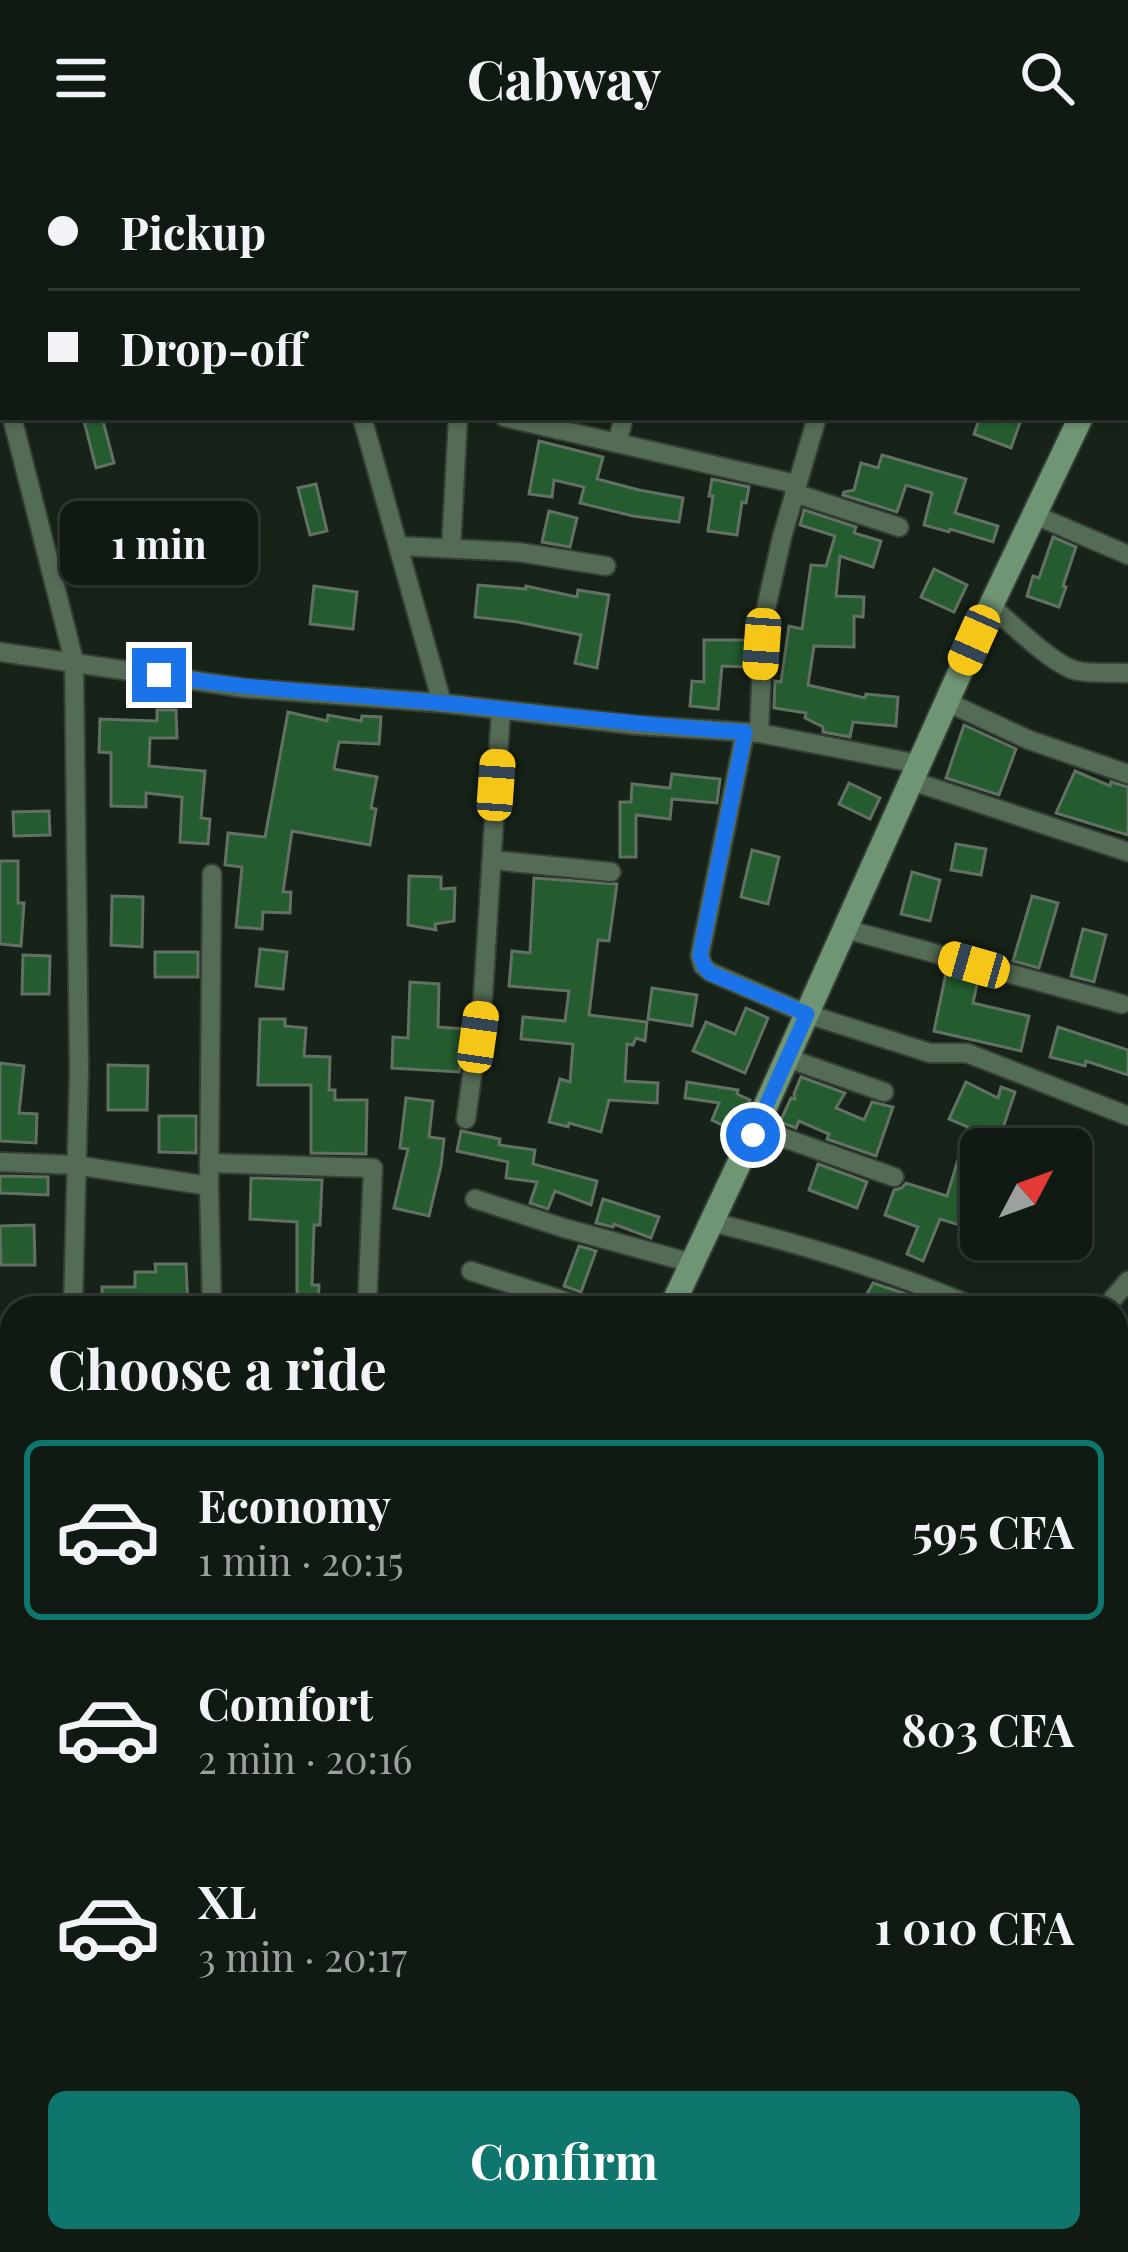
<!DOCTYPE html>
<meta charset="utf-8">
<style>
:root{--surface:#111a12;--page:#1a231b;--text:#f1f3f6;--muted:#9ca19f;--line:#303832;--accent:#0f766e}
body{margin:0;font-family:"Playfair Display",serif;background:var(--page);color:var(--text);height:100vh;display:flex;flex-direction:column;font-size:45px;white-space:nowrap}
*{box-sizing:border-box;margin:0}
p{font-size:39px;color:var(--muted)}
.icon{flex:none;width:66px;height:66px;fill:none;stroke:currentColor;stroke-width:2;stroke-linecap:round;stroke-linejoin:round}
.map{position:relative;flex:1;overflow:hidden}
.drawer{position:absolute;left:0px;top:1140px;width:1128px;height:957px;display:flex;flex-direction:column;background:var(--surface);border-radius:36px 36px 0 0;box-shadow:0 3px 9px #0004,0 0 0 3px var(--line)}
.drawer>*{flex:none}
.top-card{position:absolute;left:0px;top:0px;width:1128px;height:264px;box-shadow:0 3px 9px #0004,0 0 0 3px var(--line);display:grid;align-content:center;height:264px;padding:0 48px;background:var(--surface)}
.needle{width:78px;rotate:49deg}
.tools{position:absolute;left:960px;top:972px;display:grid;gap:24px}
.tools a{display:grid;place-items:center;width:132px;height:132px;border-radius:18px;background:var(--surface);box-shadow:0 3px 9px #0004,0 0 0 3px var(--line);font-size:60px}
.end{position:absolute;width:54px;height:54px;margin:-27px;border:15px solid #1a73e8;background:#fff;box-shadow:0 0 0 6px #fff}
.from{border-radius:50%}
.bubble{position:absolute;height:84px;border-radius:18px;background:var(--surface);box-shadow:0 3px 9px #0004,0 0 0 3px var(--line);font-size:39px;font-weight:700;line-height:84px;text-align:center}
.car{position:absolute;width:36px;height:72px;margin:-36px -18px;border-radius:15px;box-shadow:0 0 9px 3px #0007;background:linear-gradient(#f5c518 24%,#345 0 40%,#f5c518 0 76%,#345 0 86%,#f5c518 0)}
.top-card b{display:flex;align-items:center;gap:42px;height:114px;font-size:45px}
.top-card b+b{border-top:3px solid var(--line)}
.top-card i{width:30px;height:30px;background:var(--text)}
ul{padding:0;list-style:none}
li{display:flex;align-items:center;gap:36px;height:180px;margin:0 24px 18px;padding:0 24px;border:6px solid transparent;border-radius:18px}
li div{flex:1}
li b{display:block;font-size:45px}
li em{font-style:normal;font-weight:700}
li.on{border-color:var(--accent)}
li>.icon{width:108px;height:108px;stroke-width:1.5}
h2{padding:0 48px;font-size:54px;line-height:144px}
.primary-button{display:flex;gap:24px;margin-top:auto;padding:24px 48px}
.primary-button a{flex:1;height:138px;border-radius:18px;background:var(--accent);color:#fff;font-size:48px;font-weight:700;line-height:138px;text-align:center}
header{display:flex;justify-content:space-between;align-items:center;height:156px;padding:0 48px;background:var(--surface);font-size:54px;font-weight:700}
.map>svg:first-child{display:block}
</style>
<header><svg class="icon" aria-label="menu" viewBox="0 0 24 24"><path d="M4 6h16M4 12h16M4 18h16"/></svg>Cabway<svg class="icon" aria-label="search" viewBox="0 0 24 24"><circle cx="10" cy="10" r="6"/><path d="M15 15l6 6"/></svg></header>
<div class="map">
<svg width="1128" height="2096" viewBox="0 0 1128 2096">
<rect width="100%" height="100%" fill="#172318"/>
<path fill="#0e3f1a" d="M1128 1896V2096H913L926 2085H1116V1906Z"/>
<g fill="#245c2f" stroke="#627163" stroke-width="3">
<path d="M83 261H102L114 307 96 312Z"/>
<path d="M980 261 1002 266 1004 261H1022L1011 292 974 278Z"/>
<path d="M539 285 603 301 597 323 639 334 683 342 679 366 633 360 580 347 584 331 554 324 552 341 529 338Z"/>
<path d="M882 299 966 323 955 357 998 370 993 386 950 373 949 376 924 369 932 337 906 329 897 356 843 339 844 336 854 334 861 307 878 312Z"/>
<path d="M712 323 749 331 746 347 742 346 737 379 708 375 713 340H709Z"/>
<path d="M316 328 327 375 310 379 298 332Z"/>
<path d="M804 354 856 371 854 377 881 385 873 411 840 400 836 440 864 441 863 461 854 460V491L814 490 808 529 865 542 866 538 898 541 896 570 853 566 850 581 823 576V571L805 562 806 557 774 552 775 525 781 526 789 470 802 473 811 409 826 410 835 380 800 369Z"/>
<path d="M549 355 577 362 570 391 542 386Z"/>
<path d="M1053 381 1076 391 1063 430 1066 431 1059 451 1027 440 1033 420 1039 422Z"/>
<path d="M934 413 967 429 954 456 921 441Z"/>
<path d="M478 429 526 433V430L577 441 578 434 609 439 597 512 575 507 581 479 518 466 475 461Z"/>
<path d="M314 430 357 436 353 473 310 468Z"/>
<path d="M704 484H749L748 511 722 510 718 553 690 550 692 525 704 526Z"/>
<path d="M157 554H176L177 582H150L149 610 205 615 201 662 210 663 208 688 180 686 182 641 146 637V651L111 650V597L99 596 100 563 157 565Z"/>
<path d="M288 556 327 565 328 559 361 565 362 560 381 561 379 588 339 586 334 613 377 621 371 652 376 653 370 689 292 675 283 736H291L290 757 263 756 262 773 236 771 242 711 225 709 228 677 265 681Z"/>
<path d="M964 569 1016 593 999 639 946 622Z"/>
<path d="M1075 615 1110 630 1111 626 1128 631V679L1056 657Z"/>
<path d="M672 618 720 623 717 647 672 643 670 663 636 659V701H620V646H631L632 628 670 632Z"/>
<path d="M849 627 880 642 870 663 839 648Z"/>
<path d="M49 655 50 679 14 680 13 656Z"/>
<path d="M956 688 986 693 981 719 951 714Z"/>
<path d="M752 694 779 701 768 748 741 741Z"/>
<path d="M0 705H18V747H24L21 790 0 788Z"/>
<path d="M912 716 940 724 930 765 901 758Z"/>
<path d="M409 720 441 721V733L455 732 454 765 435 768 436 774 408 769Z"/>
<path d="M534 722 617 728 609 785 598 784 589 859 647 866 645 885 636 882 633 889 627 888 625 925 658 927 657 947 609 944 601 976 569 967 568 971 549 966 560 923 570 926 573 888 521 883 523 861 565 865 569 835 509 830 512 795 530 797Z"/>
<path d="M112 740 143 741 142 791 111 789Z"/>
<path d="M1032 740 1058 747 1039 812 1013 805Z"/>
<path d="M1083 773 1106 779 1094 826 1071 820Z"/>
<path d="M260 793 287 796 283 833 256 830Z"/>
<rect x="155" y="796" width="43" height="25"/>
<path d="M23 799 50 800 49 838H22Z"/>
<path d="M946 817 978 824 973 847 1029 860 1021 895 934 875Z"/>
<path d="M410 826 439 828 438 871 465 873 459 916 392 912 393 881 408 882Z"/>
<path d="M652 832 697 839 692 870 648 863Z"/>
<path d="M746 852 768 862 745 917 693 895 706 866 735 878Z"/>
<path d="M260 863H285V870L306 872 304 900 330 901 329 934H335V944H367L366 998 311 997V929H258Z"/>
<path d="M1058 871 1128 894V919L1086 905 1085 910 1050 901Z"/>
<path d="M0 907 24 910 19 957 37 958 36 987 0 985Z"/>
<path d="M108 909 148 910 147 954H108Z"/>
<path d="M801 921 845 937 836 952 864 964 872 946 893 951 876 1000 827 983 829 978 799 965 796 972 780 966 791 942 795 943 794 938Z"/>
<path d="M687 926 738 934 737 938 750 944 747 952 741 951 730 973 712 964 719 947 685 942Z"/>
<path d="M966 926 998 942 1001 931 1015 936 996 993H981V1046L972 1042 963 1070 940 1063 923 1105 907 1098 918 1071 885 1059 894 1034 902 1032 906 1027 947 1040 968 971 949 963Z"/>
<path d="M406 942 433 945 429 981 444 983 441 1010 429 1060 394 1052 408 993 400 992Z"/>
<path d="M159 960H196V997L159 996Z"/>
<path d="M461 975 500 983 499 989 535 994 533 1008 597 1025 591 1049 555 1035 548 1053 530 1047 537 1026 506 1022 508 1006 457 995Z"/>
<path d="M818 1008 867 1026 857 1052 809 1034Z"/>
<path d="M0 1020 48 1021V1039L0 1037Z"/>
<path d="M251 1022 322 1024 320 1069H314L312 1129H319L318 1152H297V1066L250 1063Z"/>
<path d="M603 1043 659 1061 651 1082 614 1068 613 1071 596 1067Z"/>
<path d="M34 1069 35 1109H1L0 1070Z"/>
<path d="M579 1090 596 1095 581 1136 564 1130Z"/>
<path d="M155 1108H186L188 1150 102 1152V1131H135V1116H156Z"/>
<path d="M873 1127 906 1138 927 1146 924 1152H874L863 1145Z"/>
</g>
<g fill="none" stroke-linecap="round" stroke-linejoin="round">
<defs>
<g id="street">
<path d="M123 0 124 3"/>
<path d="M290 0 291 3"/>
<path d="M459 0 460 3"/>
<path d="M1014 0 1049 3"/>
<path d="M347 3 357 0"/>
<path d="M880 3 881 0"/>
<path d="M1125 9 1128 10"/>
<path d="M0 93 3 92"/>
<path d="M0 210 3 223"/>
<path d="M1125 247 1128 248"/>
<path d="M12 261 74 505 79 915 73 1152"/>
<path d="M362 261 442 547"/>
<path d="M504 261 796 328"/>
<path d="M617 287 624 261"/>
<path d="M794 337 899 371"/>
<path d="M1035 359 1128 399"/>
<path d="M398 390 518 396 606 410"/>
<path d="M451 392 458 261"/>
<path d="M991 450C1011 467 1055 511 1078 515 1094 518 1112 516 1128 517"/>
<path d="M0 496 244 532 442 547 635 569 759 577 919 608"/>
<path d="M947 546 1029 584 1128 618"/>
<path d="M745 576 700 799 703 810 710 816 807 858 930 897H967L1128 960"/>
<path d="M759 577 764 461 782 381 817 261"/>
<path d="M912 625 1128 696"/>
<path d="M492 704 611 716"/>
<path d="M845 773 1122 848"/>
<path d="M787 902 884 936"/>
<path d="M466 963 483 840 501 554"/>
<path d="M756 972 894 1021"/>
<path d="M0 1006 75 1009 209 1030"/>
<path d="M209 1007 373 1012 367 1152"/>
<path d="M475 1043 564 1072 692 1107"/>
<path d="M711 1066C805 1089 888 1114 977 1152"/>
<path d="M471 1115 587 1152"/>
<path d="M212 1152 209 1030 212 718"/>
<path d="M1105 1152 1128 1125"/>
<path d="M1116 1209 1128 1213"/>
<path d="M0 1472H12"/>
<path d="M1116 1644 1128 1608"/>
<path d="M1116 1793 1128 1796"/>
<path d="M0 1892 12 1890"/>
<path d="M0 2051 12 2049"/>
<path d="M658 2085 676 2096"/>
<path d="M278 2096 289 2085"/>
<path d="M546 2096 553 2085"/>
<path d="M706 2096 710 2085"/>
<path d="M785 2096 790 2085"/>
</g>
<g id="secondary">
<path d="M1125 167 1128 161"/>
<path d="M671 1152 753 978 974 485 1081 261"/>
<path d="M234 2096 239 2085"/>
</g>
</defs>
<use href="#street" stroke="#343f35" stroke-width="22"/>
<use href="#secondary" stroke="#343f35" stroke-width="28"/>
<use href="#street" stroke="#546b56" stroke-width="18"/>
<use href="#secondary" stroke="#709574" stroke-width="24"/>
</g>
<g fill="none" stroke-linecap="round" stroke-linejoin="round">
<path stroke="#1a73e8" stroke-width="15" d="M159 519C254 534 347 538 443 547 543 557 644 570 745 576L700 799 704 810 710 817 807 858 753 979"/>
</g>
</svg>
<div class="tools">
<a><svg class="needle" viewBox="-14 -14 28 28"><path d="M0-13l5 13h-10z" fill="#e53935"/><path d="M0 13l5-13h-10z" fill="#9ca19f"/></svg></a>
</div>
<i class="end from" style="left:753px;top:979px"></i>
<i class="end" style="left:159px;top:519px"></i>
<div class="bubble" style="left:60px;top:345px;width:198px">1 min</div>
<i class="car" style="left:974px;top:484px;rotate:204deg"></i>
<i class="car" style="left:762px;top:488px;rotate:184deg"></i>
<i class="car" style="left:496px;top:629px;rotate:4deg"></i>
<i class="car" style="left:974px;top:809px;rotate:286deg"></i>
<i class="car" style="left:478px;top:881px;rotate:8deg"></i>
<div class="top-card">
<b><i class="from"></i>Pickup</b>
<b><i></i>Drop-off</b>
</div>
<section class="drawer">
<h2>Choose a ride</h2>
<ul>
<li class="on"><svg class="icon" aria-label="car" viewBox="0 0 24 24"><path d="M5 17H2v-5l4-1 3-4h7l3 4 3 1v5h-3M9 17h6M6 11h13"/><circle cx="7" cy="17" r="2"/><circle cx="17" cy="17" r="2"/></svg><div><b>Economy</b><p>1 min · 20:15</p></div><em>595 CFA</em></li>
<li><svg class="icon" aria-label="car" viewBox="0 0 24 24"><path d="M5 17H2v-5l4-1 3-4h7l3 4 3 1v5h-3M9 17h6M6 11h13"/><circle cx="7" cy="17" r="2"/><circle cx="17" cy="17" r="2"/></svg><div><b>Comfort</b><p>2 min · 20:16</p></div><em>803 CFA</em></li>
<li><svg class="icon" aria-label="car" viewBox="0 0 24 24"><path d="M5 17H2v-5l4-1 3-4h7l3 4 3 1v5h-3M9 17h6M6 11h13"/><circle cx="7" cy="17" r="2"/><circle cx="17" cy="17" r="2"/></svg><div><b>XL</b><p>3 min · 20:17</p></div><em>1 010 CFA</em></li>
</ul>
<div class="primary-button"><a>Confirm</a></div>
</section>
</div>
